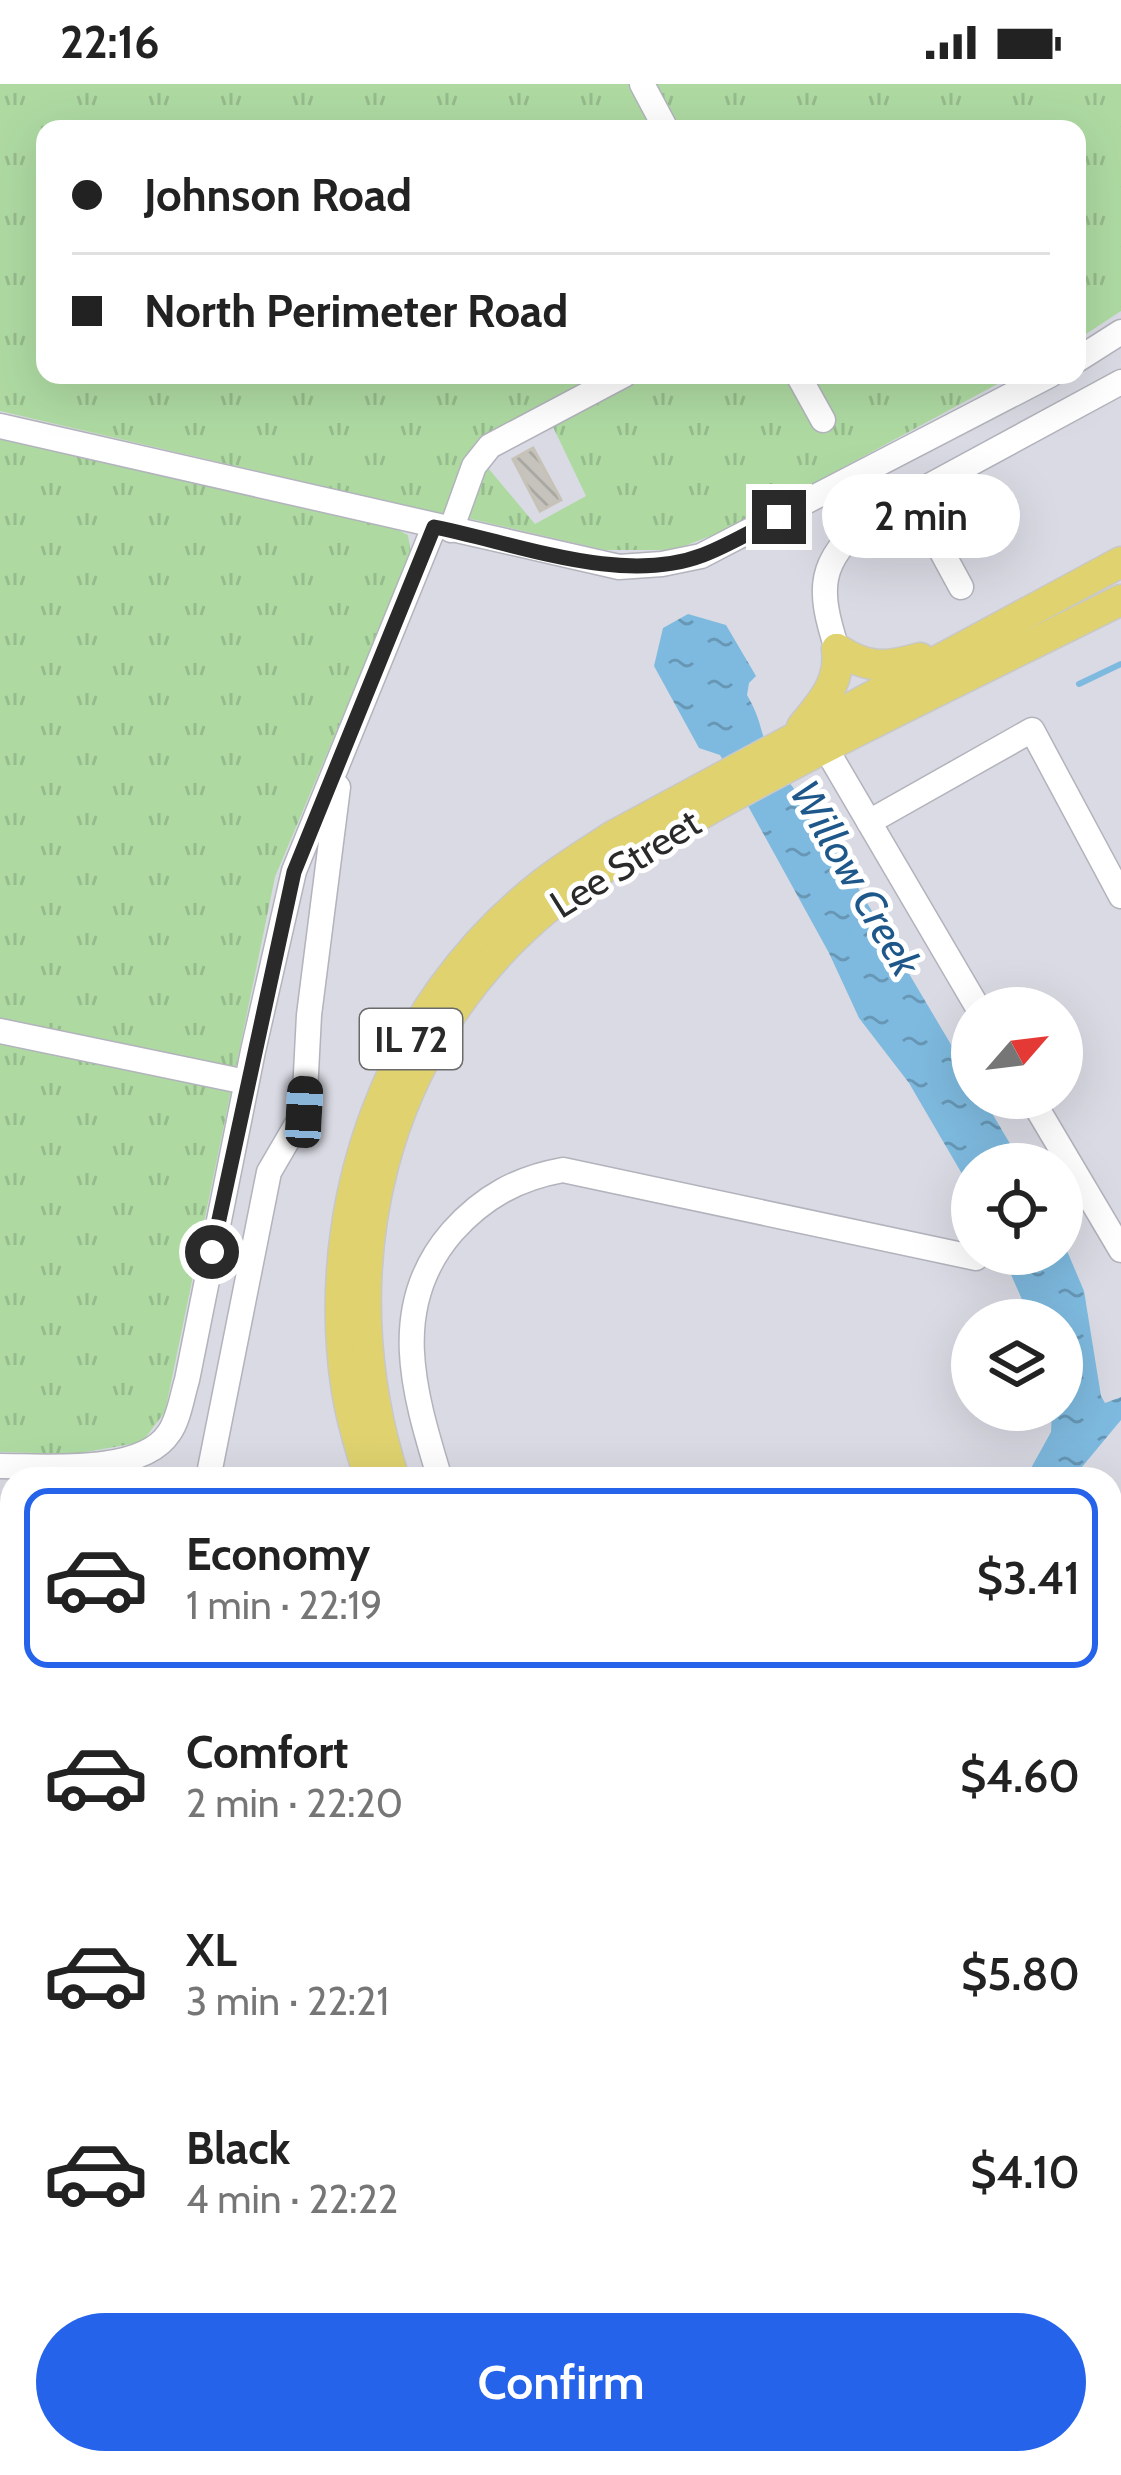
<!DOCTYPE html>
<meta charset="utf-8">
<style>
:root{--surface:#fff;--page:#f6f6f6;--text:#222;--muted:#767676;--line:#e0e0e0;--accent:#2563eb}
body{margin:0;font-family:Cabin,sans-serif;background:var(--page);color:var(--text);height:100vh;display:flex;flex-direction:column;font-size:45px;white-space:nowrap}
*{box-sizing:border-box;margin:0}
p{font-size:39px;color:var(--muted)}
.icon{flex:none;width:66px;height:66px;fill:none;stroke:currentColor;stroke-width:2;stroke-linecap:round;stroke-linejoin:round}
.map{position:relative;flex:1;overflow:hidden}
.drawer{position:absolute;left:0px;top:1383px;width:1122px;height:1008px;display:flex;flex-direction:column;background:var(--surface);border-radius:36px 36px 0 0;box-shadow:0 12px 48px #0002}
.drawer>*{flex:none}
.top-card{position:absolute;left:36px;top:36px;width:1050px;height:264px;border-radius:24px;box-shadow:0 12px 48px #0002;display:grid;align-content:center;height:264px;padding:0 36px;background:var(--surface)}
.needle{width:78px;rotate:62deg}
.tools{position:absolute;left:951px;top:903px;display:grid;gap:24px}
.tools a{display:grid;place-items:center;width:132px;height:132px;border-radius:50%;background:var(--surface);box-shadow:0 12px 48px #0002;font-size:60px}
.end{position:absolute;width:54px;height:54px;margin:-27px;border:15px solid #2a2a2a;background:#fff;box-shadow:0 0 0 6px #fff}
.from{border-radius:50%}
.bubble{position:absolute;height:84px;border-radius:42px;background:var(--surface);box-shadow:0 12px 48px #0002;font-size:39px;font-weight:600;line-height:84px;text-align:center}
.car{position:absolute;width:36px;height:72px;margin:-36px -18px;border-radius:15px;box-shadow:0 0 9px 3px #0007;background:linear-gradient(#222 24%,#8ab4d8 0 40%,#222 0 76%,#8ab4d8 0 86%,#222 0)}
.top-card b{display:flex;align-items:center;gap:42px;height:114px;font-size:45px}
.top-card b+b{border-top:3px solid var(--line)}
.top-card i{width:30px;height:30px;background:var(--text)}
ul{padding:21px 0 0;list-style:none}
li{display:flex;align-items:center;gap:36px;height:180px;margin:0 24px 18px;padding:0 12px;border:6px solid transparent;border-radius:24px}
li div{flex:1}
li b{display:block;font-size:45px}
li em{font-style:normal;font-weight:600}
li.selected{border-color:var(--accent)}
li>.icon{width:108px;height:108px;stroke-width:1.5}
.primary-button{display:flex;gap:24px;margin-top:auto;padding:24px 36px}
.primary-button a{flex:1;height:138px;border-radius:72px;background:var(--accent);color:#fff;font-size:48px;font-weight:600;line-height:138px;text-align:center}
.status{display:flex;justify-content:space-between;align-items:center;height:84px;padding:0 60px;background:var(--surface);direction:ltr}
.status svg{height:33px;fill:currentColor}
.map>svg:first-child{display:block}
</style>
<div class="status"><b>22:16</b><svg viewBox="0 0 49 12"><path d="M0 12V9h3v3zM5 12V6h3v6zM10 12V3h3v9zM15 12V0h3v12zM26 1h20v11H26zM47 4h2v5h-2z"/></svg></div>
<div class="map">
<svg width="1121" height="2391" viewBox="0 0 1121 2391">
<defs>
<pattern id="grass-tufts" width="24" height="20" patternUnits="userSpaceOnUse" patternTransform="scale(3)"><rect width="24" height="20" fill="#aedaa2"/><path d="M3 7l-1-3M5 7V3M7 7l1-3M15 17l-1-3M17 17v-4M19 17l1-3" fill="none" stroke="#96bb8c"/></pattern>
<pattern id="water-ripples" width="26" height="14" patternUnits="userSpaceOnUse" patternTransform="scale(3)"><rect width="26" height="14" fill="#7ebadf"/><path d="M2 4q2-2 4 0t4 0M15 11q2-2 4 0t4 0" fill="none" stroke="#6797b5"/></pattern>
<pattern id="building-back-hatch" width="6" height="6" patternUnits="userSpaceOnUse" patternTransform="scale(3)"><rect width="6" height="6" fill="#c6c3bd"/><path d="M-1 5l2 2M0 0l6 6M5-1l2 2" fill="none" stroke="#aaa8a3"/></pattern>
</defs>
<rect width="100%" height="100%" fill="#eae7de"/>
<path fill="#d9dae3" fill-rule="evenodd" d="M0 0H1121V1702L1110 1708V1395H12V2379H610L613 2391H0ZM45 45H1077V291H45ZM972 924H1062V1014H972ZM972 1080H1062V1170H972ZM972 1236H1062V1326H972Z"/>
<g fill="url(#grass-tufts)">
<path d="M0 0H1121V227L1077 256V45H45V291H1014L731 444 674 466H605L467 434 466 420 488 384 535 440 586 412 544 324 480 361 445 431 0 327Z"/>
<path d="M0 353 392 443 408 451 411 470 275 793 165 1328 142 1358 75 1370 0 1368Z"/>
<path d="M1121 1702V1871L1119 1849H1110V1708Z"/>
</g>
<g fill="url(#water-ripples)">
<path d="M688 530 726 541 756 592 749 599 747 611C755 625 758 633 762 648 770 676 793 705 812 726L972 996V1014H983L1022 1080H972V1107L909 999 859 934 829 869 720 671 699 664 654 582 663 544Z"/>
<path d="M1062 1155 1084 1207 1101 1312 1105 1319 1121 1313V1336L1072 1395H1025L1051 1348 1052 1326H1062V1236H1031L1002 1170H1062Z"/>
</g>
<g fill="none" stroke-linecap="round" stroke-linejoin="round">
<g stroke="#7ebadf" stroke-width="6">
<path d="M1079 600 1121 580"/>
<path d="M0 1657 12 1664"/>
</g>
</g>
<path fill="url(#building-back-hatch)" stroke="#c6c2b8" stroke-width="3" d="M533 364 561 416 540 427 513 375Z"/>
<g fill="none" stroke-linecap="round" stroke-linejoin="round">
<defs>
<g id="minor">
<path d="M642 0 666 45"/>
<path d="M1077 276 1121 248"/>
<path d="M798 291 823 336"/>
<path d="M0 342 619 483 662 480 701 472 1050 291"/>
<path d="M911 411 961 503"/>
<path d="M451 446 474 382 490 362 624 291"/>
<path d="M837 565C817 503 818 479 868 435L1121 298"/>
<path d="M825 663 978 924"/>
<path d="M869 738 1032 646 1121 812"/>
<path d="M0 947 246 998"/>
<path d="M1031 1014 1121 1166"/>
<path d="M0 1382C45 1382 142 1391 169 1349 179 1335 182 1312 187 1296L253 967 294 787 434 443"/>
<path d="M208 1395 269 1088 304 1028 309 931 338 703"/>
<path d="M440 1395C414 1309 387 1223 452 1148 483 1113 518 1094 563 1086L976 1174"/>
<path d="M0 1527 12 1520"/>
<path d="M0 1917 12 1940"/>
<path d="M0 2022 12 2016"/>
<path d="M1110 2072 1121 2070"/>
<path d="M0 2115 12 2137"/>
<path d="M141 2379 147 2391"/>
<path d="M246 2379 252 2391"/>
<path d="M572 2379 578 2391"/>
<path d="M162 2391 183 2379"/>
<path d="M986 2391 988 2379"/>
</g>
<g id="major">
<path d="M837 565C868 585 885 584 920 574"/>
<path d="M802 643C822 618 841 599 837 565"/>
<path d="M370 1395C361 1366 352 1337 347 1307 318 1120 390 920 540 802 564 783 590 767 615 751L1121 478"/>
<path d="M394 1395C327 1187 379 960 552 820 599 782 656 756 708 726 843 651 983 585 1121 516"/>
<path d="M640 2379 643 2391"/>
<path d="M675 2379 677 2391"/>
</g>
</defs>
<use href="#minor" stroke="#b2b3bc" stroke-width="27"/>
<use href="#major" stroke="#c8c8c8" stroke-width="33"/>
<use href="#minor" stroke="#fff" stroke-width="24"/>
<use href="#major" stroke="#dfd26f" stroke-width="30"/>
</g>
<g fill="none" stroke-linecap="round" stroke-linejoin="round">
<path stroke="#2a2a2a" stroke-width="15" d="M212 1168 294 788 434 443C516 459 622 502 703 471 729 461 754 446 779 433"/>
</g>
<g text-anchor="middle" dominant-baseline="central" stroke-width="10" stroke-linejoin="round" paint-order="stroke">
<rect fill="#fff" stroke="#6a6a6a" stroke-width="3" x="360" y="925" width="102" height="60" rx="9"/>
<g font-size="36" font-weight="bold" fill="#2a2a2a">
<text x="411" y="955">IL 72</text>
</g>
<g font-size="39" fill="#2a2a2a" stroke="#fff">
<text transform="translate(625 779) rotate(-32)">Lee Street</text>
</g>
<g font-size="42" font-style="italic" fill="#1e588a" stroke="#fff">
<text transform="translate(856 794) rotate(60)">Willow Creek</text>
</g>
</g>
</svg>
<div class="tools">
<a><svg class="needle" viewBox="-14 -14 28 28"><path d="M0-13l5 13h-10z" fill="#e53935"/><path d="M0 13l5-13h-10z" fill="#767676"/></svg></a>
<a><svg class="icon" aria-label="locate" viewBox="0 0 24 24"><circle cx="12" cy="12" r="6"/><path d="M12 2v4M12 18v4M2 12h4M18 12h4"/></svg></a>
<a><svg class="icon" aria-label="layers" viewBox="0 0 24 24"><path d="M12 4l9 5-9 5-9-5zM3 14l9 5 9-5"/></svg></a>
</div>
<i class="end from" style="left:212px;top:1168px"></i>
<i class="end" style="left:779px;top:433px"></i>
<div class="bubble" style="left:822px;top:390px;width:198px">2 min</div>
<i class="car" style="left:304px;top:1028px;rotate:3deg"></i>
<div class="top-card">
<b><i class="from"></i>Johnson Road</b>
<b><i></i>North Perimeter Road</b>
</div>
<section class="drawer">
<ul>
<li class="selected"><svg class="icon" aria-label="car" viewBox="0 0 24 24"><path d="M5 17H2v-5l4-1 3-4h7l3 4 3 1v5h-3M9 17h6M6 11h13"/><circle cx="7" cy="17" r="2"/><circle cx="17" cy="17" r="2"/></svg><div><b>Economy</b><p>1 min · 22:19</p></div><em>$3.41</em></li>
<li><svg class="icon" aria-label="car" viewBox="0 0 24 24"><path d="M5 17H2v-5l4-1 3-4h7l3 4 3 1v5h-3M9 17h6M6 11h13"/><circle cx="7" cy="17" r="2"/><circle cx="17" cy="17" r="2"/></svg><div><b>Comfort</b><p>2 min · 22:20</p></div><em>$4.60</em></li>
<li><svg class="icon" aria-label="car" viewBox="0 0 24 24"><path d="M5 17H2v-5l4-1 3-4h7l3 4 3 1v5h-3M9 17h6M6 11h13"/><circle cx="7" cy="17" r="2"/><circle cx="17" cy="17" r="2"/></svg><div><b>XL</b><p>3 min · 22:21</p></div><em>$5.80</em></li>
<li><svg class="icon" aria-label="car" viewBox="0 0 24 24"><path d="M5 17H2v-5l4-1 3-4h7l3 4 3 1v5h-3M9 17h6M6 11h13"/><circle cx="7" cy="17" r="2"/><circle cx="17" cy="17" r="2"/></svg><div><b>Black</b><p>4 min · 22:22</p></div><em>$4.10</em></li>
</ul>
<div class="primary-button"><a>Confirm</a></div>
</section>
</div>
